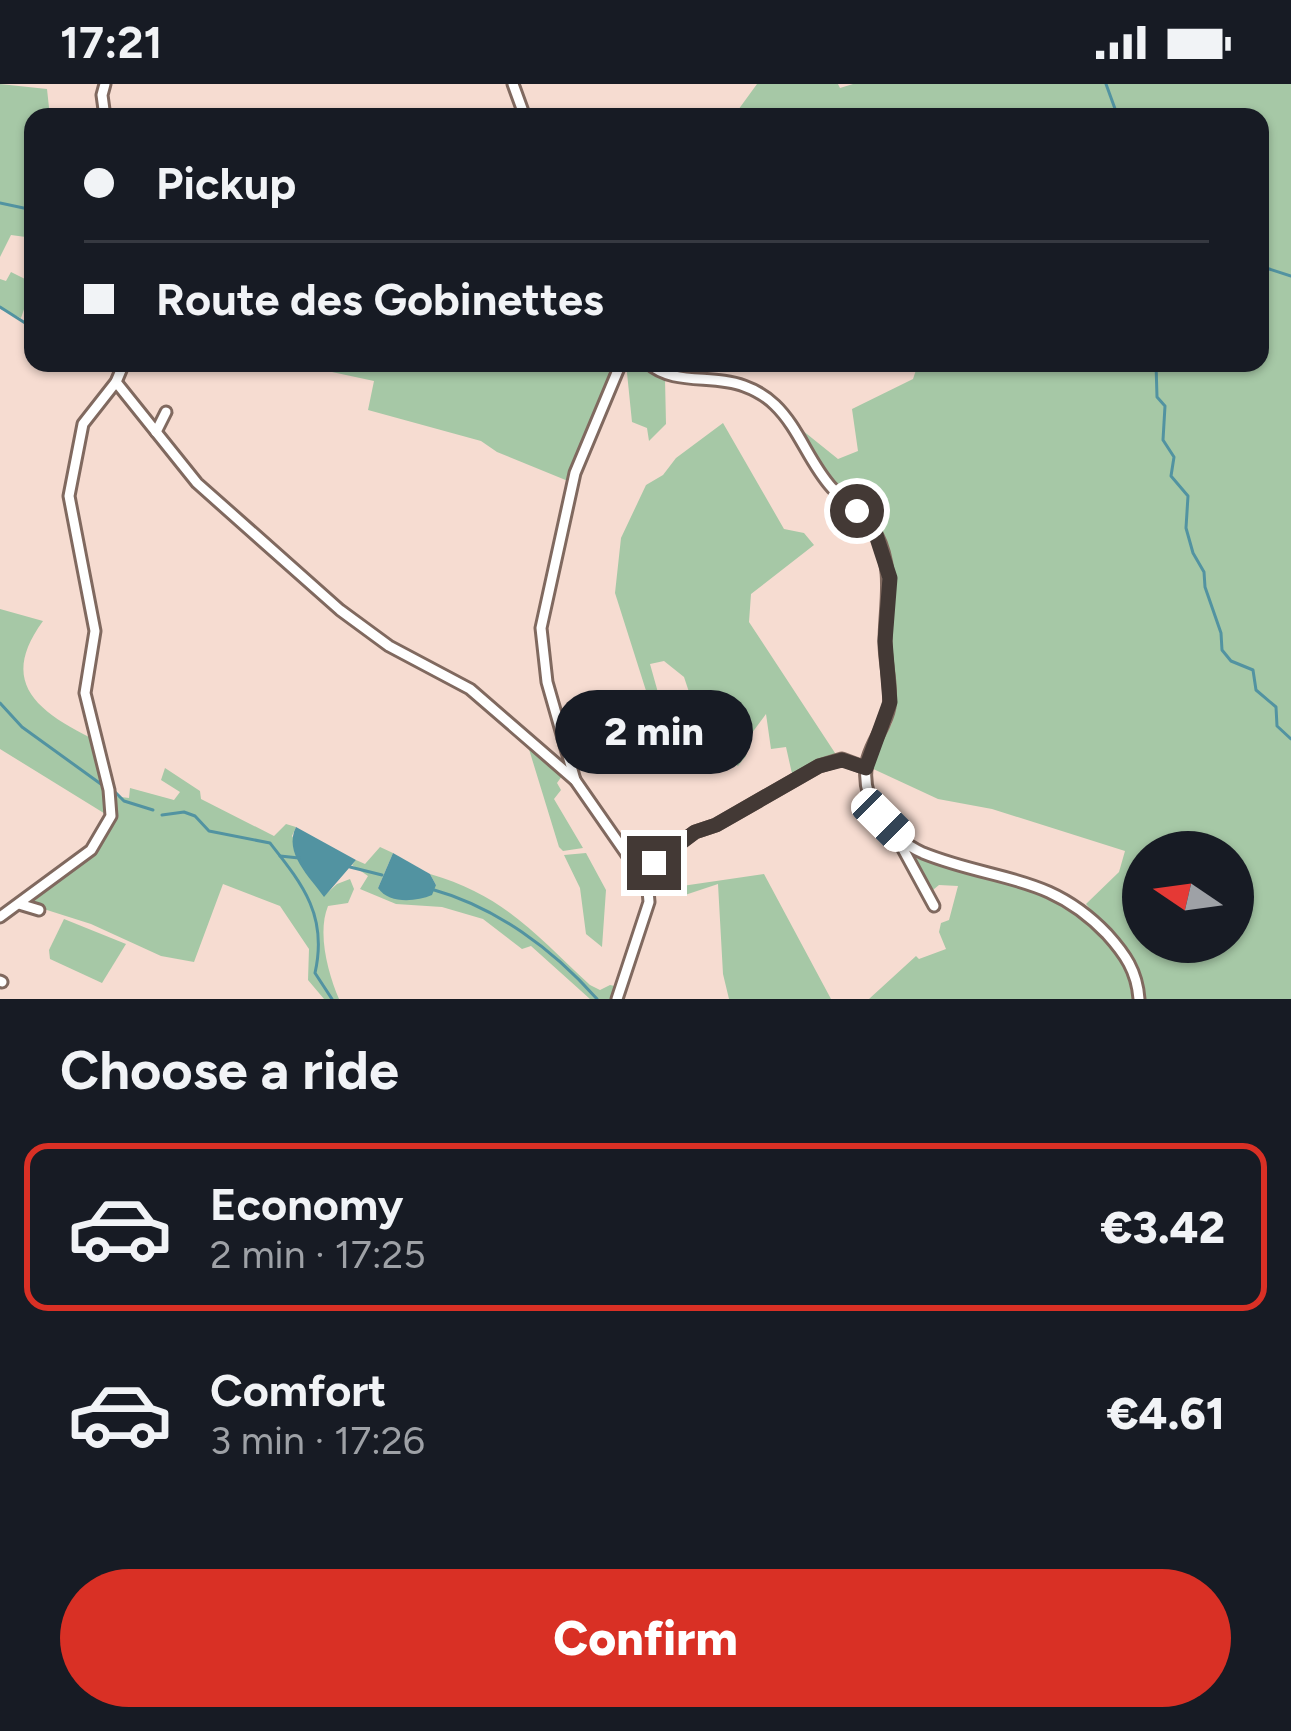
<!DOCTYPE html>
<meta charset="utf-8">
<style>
:root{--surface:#171b24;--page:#20242c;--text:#f1f3f6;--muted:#9ea1a6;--line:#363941;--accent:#d93025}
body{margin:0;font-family:Figtree,sans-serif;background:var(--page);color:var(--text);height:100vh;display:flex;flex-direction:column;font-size:45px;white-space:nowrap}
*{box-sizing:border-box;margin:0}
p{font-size:39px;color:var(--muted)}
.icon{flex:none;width:66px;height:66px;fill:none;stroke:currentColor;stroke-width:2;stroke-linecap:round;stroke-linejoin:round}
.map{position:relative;height:915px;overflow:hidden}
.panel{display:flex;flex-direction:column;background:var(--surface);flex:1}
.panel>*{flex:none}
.top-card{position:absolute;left:24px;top:24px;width:1245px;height:264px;border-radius:24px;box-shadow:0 3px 9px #0004;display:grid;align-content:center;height:264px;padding:0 60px;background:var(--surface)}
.needle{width:78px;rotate:283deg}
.tools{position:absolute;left:1122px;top:747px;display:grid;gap:24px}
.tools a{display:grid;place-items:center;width:132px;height:132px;border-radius:50%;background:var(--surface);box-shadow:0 3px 9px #0004;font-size:60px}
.end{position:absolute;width:54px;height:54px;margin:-27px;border:15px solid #433935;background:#fff;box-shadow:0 0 0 6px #fff}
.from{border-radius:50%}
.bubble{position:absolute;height:84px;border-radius:42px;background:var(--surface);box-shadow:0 3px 9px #0004;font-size:39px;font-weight:800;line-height:84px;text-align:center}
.car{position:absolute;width:36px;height:72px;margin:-36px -18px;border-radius:15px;box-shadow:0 0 9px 3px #0007;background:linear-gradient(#fff 24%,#345 0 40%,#fff 0 76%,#345 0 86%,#fff 0)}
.top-card b{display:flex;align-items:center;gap:42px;height:114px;font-size:45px}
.top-card b+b{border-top:3px solid var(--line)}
.top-card i{width:30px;height:30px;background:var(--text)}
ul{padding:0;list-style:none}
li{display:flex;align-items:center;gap:36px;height:168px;margin:0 24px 18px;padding:0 36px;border:6px solid transparent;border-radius:24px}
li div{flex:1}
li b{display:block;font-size:45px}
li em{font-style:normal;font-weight:800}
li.active{border-color:var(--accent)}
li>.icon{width:108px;height:108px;stroke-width:1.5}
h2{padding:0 60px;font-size:54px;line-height:144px}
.action{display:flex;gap:24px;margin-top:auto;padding:24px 60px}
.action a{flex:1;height:138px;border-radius:72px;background:var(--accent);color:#fff;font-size:48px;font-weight:800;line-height:138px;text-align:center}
.status{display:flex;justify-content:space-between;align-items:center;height:84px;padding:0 60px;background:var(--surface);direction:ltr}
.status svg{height:33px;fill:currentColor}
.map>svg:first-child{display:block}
</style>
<div class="status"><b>17:21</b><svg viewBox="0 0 49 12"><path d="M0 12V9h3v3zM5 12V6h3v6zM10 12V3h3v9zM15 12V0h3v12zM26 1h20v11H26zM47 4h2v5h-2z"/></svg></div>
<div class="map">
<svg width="1291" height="915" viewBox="0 0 1291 915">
<rect width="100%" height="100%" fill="#f6dcd1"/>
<g fill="#a6c8a6" fill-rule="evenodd">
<path d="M0 0 47 5 50 33H33V76L29 91 33 93V154L11 151 0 173Z"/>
<path d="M757 0H838L840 4 853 0H1291V915H1144L1132 873 1086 820 1119 788 1125 767 992 725 938 715 869 683 892 639 896 620 891 561 896 506 879 446 826 393 800 349 802 346 838 375 858 367 852 325 913 295 916 286 852 279H1260V33H733ZM1143 768H1233V858H1143Z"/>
<path d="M11 188 33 199 21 234 0 225V195L6 197Z"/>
<path d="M290 279H591L614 284 568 397 497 368 481 357 368 326 374 297Z"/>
<path d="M626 279H639L665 295 666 340 649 357 647 344 632 338Z"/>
<path d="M723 339 784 445 804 449 814 461 751 510 749 538 837 672 793 694 786 663 771 665 766 630 740 665 746 672 738 682 712 665 721 650 695 626 684 593 664 577 650 580 664 630 655 635 615 509 621 454 646 401 663 391 676 374Z"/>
<path d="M0 525 43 537C0 596 33 625 91 654L104 696 107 731 0 665Z"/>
<path d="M528 662 562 692 557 699 561 706 554 715 583 764 563 767 559 763Z"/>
<path d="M165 684 200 707 201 715 274 752 286 740 296 743 292 752 324 812 337 800 350 795 354 805 348 819 328 822C317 849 328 889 339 915H324L308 896 309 865 280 822 223 800 194 878 161 872 91 840 28 820C58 781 118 779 113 712L129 714 130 704 174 716 180 708 161 696Z"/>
<path d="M380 763 393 769 378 804 436 801 430 790C504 811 537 852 590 901L600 906 610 901 619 903 615 915H590L531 862 522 865 483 835 442 823 396 820 360 805 368 792 352 781 356 776 365 780Z"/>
<path d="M908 767C987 796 1122 806 1132 915H869L916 872 919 875 946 865 939 848 941 839 949 836 958 802 939 801 928 810Z"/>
<path d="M586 769 606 806 602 863 586 850 580 804 564 771Z"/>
<path d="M764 790 831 915H729L723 890 718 800 682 812V802Z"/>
<path d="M64 835 126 860 102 899 50 875 49 866Z"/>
</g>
<g fill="#5293a1">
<path d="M296 743 356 776 324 813C310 793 283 769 296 743Z"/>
<path d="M393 769 430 790 436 801 432 811C415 818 389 820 378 804Z"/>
</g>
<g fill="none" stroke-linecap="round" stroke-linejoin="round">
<g stroke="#5293a1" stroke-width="3">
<path d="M1106 0 1118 33"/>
<path d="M0 119 33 126"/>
<path d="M1260 182 1291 192"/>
<path d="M0 223 33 244"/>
<path d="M1156 279 1157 313 1165 322 1163 356 1174 373 1171 392 1188 412 1186 444 1193 469 1204 488 1205 503 1221 549 1222 566 1231 577 1253 586 1256 606 1276 623 1277 642 1291 655"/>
<path d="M0 619 22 643 105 703"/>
<path d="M113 706 124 717 153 726"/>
<path d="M162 731 184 728 195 732 209 747 270 759C303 801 328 832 315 889L332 915"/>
<path d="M280 772 299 774"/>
<path d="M350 783 382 791"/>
<path d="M431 805C496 823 553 865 597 915"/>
</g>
<defs>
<g id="minor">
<path d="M105 0 102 11 105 33"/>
<path d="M513 0 525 33"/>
<path d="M648 279C673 302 713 290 744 302 755 306 766 312 775 321 799 344 809 379 832 404 847 419 867 431 876 450 895 487 885 520 885 559 885 580 892 601 889 623 886 641 873 656 868 674 857 714 888 753 923 769 995 798 1049 789 1107 850 1125 870 1137 887 1139 915"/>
<path d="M116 298 197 399 340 526 389 562 470 605 575 696 632 778 646 783"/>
<path d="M156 348 166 328"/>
<path d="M575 696 547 598 541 544 575 389 621 279"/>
<path d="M901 755 903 765 934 822"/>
<path d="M646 783 695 748 716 741 819 682 842 675 866 684"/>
<path d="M19 820 39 826"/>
<path d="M0 833 91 766 111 732 109 706 85 609 95 547 69 412 83 340 116 298 124 279"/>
<path d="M0 897 2 898"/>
<path d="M617 915 649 818 646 783"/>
</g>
</defs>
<use href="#minor" stroke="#80695f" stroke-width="15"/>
<use href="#minor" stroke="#fff" stroke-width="9"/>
</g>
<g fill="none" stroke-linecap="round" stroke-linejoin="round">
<path stroke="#433935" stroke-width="15" d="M654 779 695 748 716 741 819 682 842 676 866 684 890 618 885 557 890 494 875 448 857 427"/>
</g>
</svg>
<div class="tools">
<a><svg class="needle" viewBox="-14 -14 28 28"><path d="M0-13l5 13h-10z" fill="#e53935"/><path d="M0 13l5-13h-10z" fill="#9ea1a6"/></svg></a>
</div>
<i class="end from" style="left:857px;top:427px"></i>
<i class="end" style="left:654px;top:779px"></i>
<div class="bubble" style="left:555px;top:606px;width:198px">2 min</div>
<i class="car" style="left:883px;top:736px;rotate:135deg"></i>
<div class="top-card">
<b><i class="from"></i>Pickup</b>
<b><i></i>Route des Gobinettes</b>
</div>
</div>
<section class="panel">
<h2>Choose a ride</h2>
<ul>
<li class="active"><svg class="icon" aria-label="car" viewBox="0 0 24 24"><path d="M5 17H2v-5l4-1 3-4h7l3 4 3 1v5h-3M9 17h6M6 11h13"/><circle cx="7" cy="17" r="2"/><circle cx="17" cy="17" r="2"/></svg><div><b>Economy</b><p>2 min · 17:25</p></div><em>€3.42</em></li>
<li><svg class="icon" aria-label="car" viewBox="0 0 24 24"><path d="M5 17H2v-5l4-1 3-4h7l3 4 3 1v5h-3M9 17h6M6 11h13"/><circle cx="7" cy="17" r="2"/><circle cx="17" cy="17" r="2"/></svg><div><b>Comfort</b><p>3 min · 17:26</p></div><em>€4.61</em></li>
</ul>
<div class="action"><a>Confirm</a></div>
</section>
